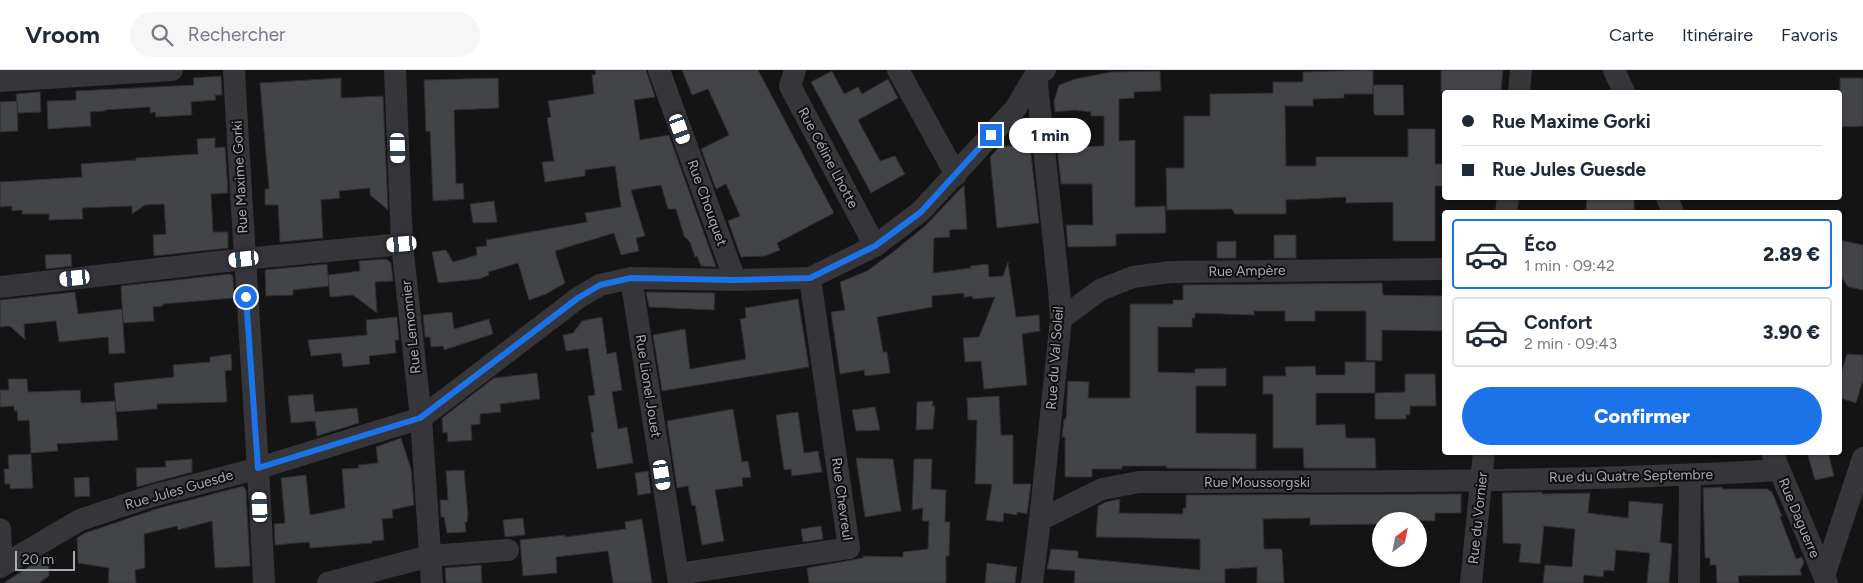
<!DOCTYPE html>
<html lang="fr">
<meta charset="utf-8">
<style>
:root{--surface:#fff;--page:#f6f6f7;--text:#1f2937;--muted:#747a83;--line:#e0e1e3;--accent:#1a73e8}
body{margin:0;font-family:Figtree,sans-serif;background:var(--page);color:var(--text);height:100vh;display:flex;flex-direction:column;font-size:19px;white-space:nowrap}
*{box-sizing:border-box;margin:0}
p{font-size:16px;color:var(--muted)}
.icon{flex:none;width:28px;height:28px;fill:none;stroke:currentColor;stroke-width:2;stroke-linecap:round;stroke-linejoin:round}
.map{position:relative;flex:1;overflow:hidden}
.panel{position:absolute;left:1442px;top:140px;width:400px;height:245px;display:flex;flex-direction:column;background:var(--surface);border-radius:5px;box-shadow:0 1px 4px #0004}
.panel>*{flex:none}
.guide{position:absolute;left:1442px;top:20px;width:400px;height:110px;border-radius:5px;box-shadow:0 1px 4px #0004;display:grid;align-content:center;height:110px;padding:0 20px;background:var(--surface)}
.needle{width:32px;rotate:32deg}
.buttons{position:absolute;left:1372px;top:442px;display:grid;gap:10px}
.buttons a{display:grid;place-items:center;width:55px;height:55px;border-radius:50%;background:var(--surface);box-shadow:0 1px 4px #0004;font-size:25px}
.scale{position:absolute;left:15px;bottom:12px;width:60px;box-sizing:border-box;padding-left:5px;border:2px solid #a6aab5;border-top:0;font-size:14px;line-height:18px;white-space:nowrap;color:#a6aab5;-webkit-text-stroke:4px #0f0f10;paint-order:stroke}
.end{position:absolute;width:22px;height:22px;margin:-11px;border:6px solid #1a73e8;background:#fff;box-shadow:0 0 0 2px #fff}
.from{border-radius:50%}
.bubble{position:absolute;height:35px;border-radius:18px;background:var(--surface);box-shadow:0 1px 4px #0004;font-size:16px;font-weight:800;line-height:35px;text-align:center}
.car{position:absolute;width:15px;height:30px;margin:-15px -8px;border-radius:6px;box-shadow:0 0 4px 1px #0007;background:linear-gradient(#fff 24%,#345 0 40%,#fff 0 76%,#345 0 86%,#fff 0)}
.guide b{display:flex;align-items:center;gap:18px;height:48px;font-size:19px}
.guide b+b{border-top:1px solid var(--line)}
.guide i{width:12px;height:12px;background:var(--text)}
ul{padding:9px 0 0;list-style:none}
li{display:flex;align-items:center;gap:15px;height:70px;margin:0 10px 8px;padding:0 10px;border:2px solid var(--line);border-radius:5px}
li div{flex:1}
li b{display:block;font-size:19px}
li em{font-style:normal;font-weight:800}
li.current{border-color:var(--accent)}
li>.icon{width:45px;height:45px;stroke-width:1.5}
.button{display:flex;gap:10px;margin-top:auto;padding:10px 20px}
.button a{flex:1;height:58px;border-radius:30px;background:var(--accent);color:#fff;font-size:20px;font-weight:800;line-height:58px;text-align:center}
header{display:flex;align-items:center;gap:30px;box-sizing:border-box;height:70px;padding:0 25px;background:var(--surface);border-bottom:1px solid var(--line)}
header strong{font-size:24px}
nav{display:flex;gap:28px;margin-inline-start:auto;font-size:18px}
.search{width:350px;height:45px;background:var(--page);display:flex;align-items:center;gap:12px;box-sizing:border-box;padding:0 18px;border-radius:28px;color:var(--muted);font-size:19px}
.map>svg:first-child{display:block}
</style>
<header>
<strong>Vroom</strong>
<div class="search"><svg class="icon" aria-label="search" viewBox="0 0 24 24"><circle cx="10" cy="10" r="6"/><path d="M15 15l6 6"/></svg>Rechercher</div>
<nav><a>Carte</a><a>Itinéraire</a><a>Favoris</a></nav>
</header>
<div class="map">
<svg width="1863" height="513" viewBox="0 0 1863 513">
<rect width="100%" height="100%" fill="#141415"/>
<g fill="#434448" stroke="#2e2e31">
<path d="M595 0H646L655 27 634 30 640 70 669 65 716 197 701 196 697 186 695 187 690 172 684 166 676 139H668L661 115 631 120 645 166 636 168 639 181 621 185 614 163 555 181 565 213 546 224 529 230 518 193 488 202 489 205 479 209 438 213 432 182 446 180 453 192 477 185 476 177 487 176 486 170 587 152 585 143 621 137 615 96 585 100V106L545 112 542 92 554 91 547 48 551 47 548 31 594 24 592 5 596 4Z"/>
<path d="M682 0H758L834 143 777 173 780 180 765 186 741 187 728 151 740 146 726 114 716 119 701 79 729 65 708 19 692 25Z"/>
<path d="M1367 0 1373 1V24H1344V28L1313 29V36H1285L1286 96H1316V87H1408V59H1435V94H1445V116H1435V171H1393V132L1346 133V127L1286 130V144H1235L1232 139 1167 140 1166 98H1184V46H1210V24L1273 23V12H1303V2Z"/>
<path d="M1441 0H1503L1501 22H1441Z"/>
<path d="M832 1 844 24 858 17 862 24 888 9 898 28 858 50 880 91 895 86 905 104 871 123 811 12Z"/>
<path d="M1160 1 1161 21 1134 22V28L1119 29V71L1135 70V137L1165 136 1166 163 1116 164V176L1068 177 1066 155H1093L1092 114H1061L1057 77 1104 76V46H1091V42L1075 40 1055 42 1054 31 1059 15 1075 9 1111 2Z"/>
<path d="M221 6 222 25H215L216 30 191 32 192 45 156 47 155 42 150 43V37L105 40V41L90 42 91 56 48 59 47 31 76 30V21L194 15 193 8Z"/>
<path d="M341 8V28L383 26 388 140 370 125V118L339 121 340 128 321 130 323 168 280 172 278 135H265V119H269L260 13Z"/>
<path d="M498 8 499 38 454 40 456 114 463 113 464 129 433 131 430 61 426 62 424 10Z"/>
<path d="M1840 8H1863V56L1840 57Z"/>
<path d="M1373 15H1403L1404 45H1374Z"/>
<path d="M40 22 41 42 18 43 16 24Z"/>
<path d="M17 31 18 61 0 62V32Z"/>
<path d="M215 68V78L225 77 228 123 211 124 213 162H228V178L154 186 153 165 166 164 164 134 145 135 132 144V136L82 138 83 149 49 150V144H22V140L12 141V136L0 137V112L82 107 81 94 136 90V88L198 84 197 69Z"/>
<path d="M1000 76H1030L1039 153 997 158 990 87Z"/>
<path d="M964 115 967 159 949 160 950 167 934 168 933 203 971 198 970 196 988 194 989 207 1003 206 1008 192 1016 247 1039 245 1040 261 1022 264 1027 315 984 319 981 291 965 292 963 268 979 267 995 227 973 229 972 226 964 227V223L932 226V237L877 247 883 282H887L890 303 865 306 864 300 840 304 831 242 845 240 840 212 867 201 893 182 925 156Z"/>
<path d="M1587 128H1634V142H1586Z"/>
<path d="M494 131 497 152 473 153 470 134Z"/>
<rect x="1274" y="165" width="22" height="23"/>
<path d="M1840 170 1863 175V220L1848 217 1840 205Z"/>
<path d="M1236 171V188H1217V172Z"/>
<path d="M71 184 72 196 46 199 45 185Z"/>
<path d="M386 189 391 193 393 211 375 212 377 243 353 225 330 227 328 205 360 201 359 191Z"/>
<path d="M327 194 329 216 293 220V225L266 226 265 200Z"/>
<path d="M230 204 233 206 234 228 163 234V236L153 237 154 251 123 253 121 216Z"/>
<path d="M1382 213 1383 225 1445 226V261L1382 260V291L1366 290V241H1315V251H1285V241H1254V245L1195 243V248H1192V257H1158V302L1195 303V299L1226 298V316H1196V363L1256 364V399L1166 398V396H1122V399H1092V407H1065V367H1062L1064 349H1066L1068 311 1089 312 1088 328H1130V234H1173V230H1183V215Z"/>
<path d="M75 222 78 244 122 239 125 283 109 284 108 267 59 272 56 251 24 254 25 270 10 256 0 257V230Z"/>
<path d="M646 222 715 223 714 240 649 237Z"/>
<path d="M798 229 809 297 662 321 653 265 685 259 690 299 746 289 740 249 746 248 745 238Z"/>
<path d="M452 242 454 259 489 249 493 264 444 280 443 276 431 277 430 267H425L423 245Z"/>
<path d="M397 247 399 270H395L396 283 369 286 370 294 343 297 341 283 311 286 308 270 367 265 366 250Z"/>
<path d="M602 247 607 284 616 282 622 320 612 322 618 359 627 357 633 393 597 399 591 363 594 362 588 326 595 325 588 278 566 281 563 265 573 263 582 251Z"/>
<path d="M231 284 232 300 225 301 227 332 157 334V339L116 342 114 313 174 307 173 295 210 292V287Z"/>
<path d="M1847 284 1863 285V310L1856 333 1840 328V306Z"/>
<path d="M1345 292H1375V323L1405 322V304H1435L1436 336H1410V345H1406V349H1375V323H1316V355L1345 354 1346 368H1375L1376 398H1304L1303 378H1273V324H1263V306H1286L1285 297 1315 296 1316 305H1345Z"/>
<path d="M537 303 540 329 500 334 501 342 480 344V354L471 355 472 370 448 372 447 362 443 363 442 348 494 308Z"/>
<path d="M8 309H27L28 322 80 320 81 333 115 331 118 370 57 374 58 381 31 383 29 350 18 351 17 341H14V336L0 337V320H9Z"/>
<path d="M313 324 315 342 357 338 359 353 317 366 315 351 291 353 288 326Z"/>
<path d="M999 326 1001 365H1013V414H1031L1027 444 1017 442V445L1004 443 1003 452 986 450 992 414H975L977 350H968L967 328Z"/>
<path d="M933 331 932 336H935L933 359 916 360 917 332Z"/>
<path d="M875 337 880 360 856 361 852 340Z"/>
<path d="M733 339 742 392 748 391 751 407 742 408 743 416 715 420 724 471 702 475 695 435 692 436 688 416 677 418 667 351Z"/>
<path d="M798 342 804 383 818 381 822 402 792 406 791 399 784 400 776 345Z"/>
<path d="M401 368 411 399 414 435 392 440 393 448 382 449 384 470 372 471V473L310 478 309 472 275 475 274 454 285 453 281 408 306 405 310 445 345 438 342 399 359 398 358 395 378 393 376 377Z"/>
<path d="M1807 382H1828L1834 406 1815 410Z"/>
<path d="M31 384 33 418 10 419V414H5L4 399H9L8 385Z"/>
<path d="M856 388 893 389 901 441 865 447Z"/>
<path d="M192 389V402L137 417 136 398 166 397 165 391Z"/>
<path d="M914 389H932L931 419 946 420 945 452H950L949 486H946V513H809L807 498 863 488V486L903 487V482L928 479 929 451H922L923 438 912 440Z"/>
<path d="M464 400 468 445 467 452H465L466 462 447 463 444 447H441L440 430H448L446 401Z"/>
<path d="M648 401 651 423 638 425 635 403Z"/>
<path d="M89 407 90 426 75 427 74 408Z"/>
<path d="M243 416 246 420 250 496 215 498 212 451 178 460 177 456 144 464 145 498 135 500 136 513H108L109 498 78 493 77 468 85 463 156 439Z"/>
<path d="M1722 417V419H1767L1772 422 1782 446 1780 447 1796 489 1802 487 1804 493 1800 500 1802 505 1738 506 1739 513H1717L1716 495H1710V488H1705L1703 418Z"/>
<path d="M1542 422V424L1590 423 1588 443 1628 448 1629 431 1663 434 1660 472 1672 474 1669 513H1647L1650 483 1616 480 1614 501 1604 500 1603 507 1584 505 1583 513H1543L1545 495 1572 497 1575 459 1544 456 1540 494 1519 492 1521 474 1503 473 1502 423Z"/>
<path d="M1461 424V443H1435V451L1391 450 1381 451V454L1310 455V448L1263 449 1264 479H1282L1284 513H1257V497L1225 499V513H1074L1075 501 1047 499 1051 479 1078 481V488L1200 500V469L1096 467 1098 436 1106 432 1120 429 1119 443 1183 444V438H1186V425Z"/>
<path d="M523 448 525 465 505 467 503 450Z"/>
<path d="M642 449 652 513H613L608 481 556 487 557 503 523 506 520 470 565 465V467L626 459 625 452Z"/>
<path d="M821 456 823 469 803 472 801 459Z"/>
<path d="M48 484 49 506 39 513H4Z"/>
<path d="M987 493 1017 497 1015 513H985Z"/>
<path d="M481 495 482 513H446L445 498Z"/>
</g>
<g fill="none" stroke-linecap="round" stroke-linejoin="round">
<g stroke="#35353a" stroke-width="22">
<path d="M234 0C243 171 256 342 264 513"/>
<path d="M395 0 402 174 421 348 432 513"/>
<path d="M659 0 735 210"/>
<path d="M795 0 790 16 875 176"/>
<path d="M898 0 956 105"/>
<path d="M1614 0 1624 22"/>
<path d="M0 11 172 0"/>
<path d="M1519 22 1521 0"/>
<path d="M1667 128 1673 142"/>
<path d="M1506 142 1508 128"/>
<path d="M631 208 679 513"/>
<path d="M0 217 244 189 402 174"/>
<path d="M1061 249 1100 220 1133 207 1170 202 1445 199"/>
<path d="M1772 382 1827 513"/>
<path d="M1040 450 1102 419 1139 412C1353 411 1566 413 1779 400"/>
<path d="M0 459 2 495"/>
<path d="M0 497 80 450 152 426 259 398 421 348 578 228 600 215 631 208 735 210 810 208 875 176 921 141 1015 39 1036 4 1045 0"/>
<path d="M678 504 849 478 810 208"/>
<path d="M1824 506 1863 388"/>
<path d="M328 513 430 486 508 480"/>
<path d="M1032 513 1040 450 1061 249 1059 220 1036 4"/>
<path d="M1471 513 1484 382"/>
<path d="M1689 513 1690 406"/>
</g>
</g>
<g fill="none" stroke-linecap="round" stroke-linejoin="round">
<path stroke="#1a73e8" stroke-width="6" d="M246 227 258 398 420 348 578 228 600 215 631 208 735 210 810 208 875 176 921 142 991 65"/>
</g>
<g text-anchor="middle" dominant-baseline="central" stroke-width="4" stroke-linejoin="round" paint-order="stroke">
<g font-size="14" fill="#a6aab5" stroke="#0f0f10">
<text transform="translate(828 88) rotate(62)">Rue Céline Lhotte</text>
<text transform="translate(240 107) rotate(-93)">Rue Maxime Gorki</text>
<text transform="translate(707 133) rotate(70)">Rue Chouquet</text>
<text transform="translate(1247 201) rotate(-1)">Rue Ampère</text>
<text transform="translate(411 257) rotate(-96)">Rue Lemonnier</text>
<text transform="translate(1055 288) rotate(-86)">Rue du Val Soleil</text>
<text transform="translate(648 316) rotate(81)">Rue Lionel Jouet</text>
<text transform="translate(1631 406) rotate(-1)">Rue du Quatre Septembre</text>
<text x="1257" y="412">Rue Moussorgski</text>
<text transform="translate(179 420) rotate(-16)">Rue Jules Guesde</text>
<text transform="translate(842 429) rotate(82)">Rue Chevreul</text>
<text transform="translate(1478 448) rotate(-84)">Rue du Vornier</text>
<text transform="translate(1799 448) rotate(67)">Rue Daguerre</text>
</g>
</g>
</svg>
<div class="buttons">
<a><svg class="needle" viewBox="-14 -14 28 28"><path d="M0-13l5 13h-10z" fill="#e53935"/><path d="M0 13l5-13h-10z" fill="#747a83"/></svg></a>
</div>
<div class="scale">20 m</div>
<i class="end from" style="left:246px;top:227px"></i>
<i class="end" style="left:991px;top:65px"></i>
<div class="bubble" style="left:1009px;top:48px;width:82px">1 min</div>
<i class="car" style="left:680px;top:59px;rotate:160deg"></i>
<i class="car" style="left:398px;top:78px;rotate:178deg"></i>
<i class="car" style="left:402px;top:174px;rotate:265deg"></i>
<i class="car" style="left:244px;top:189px;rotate:264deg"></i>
<i class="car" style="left:75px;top:208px;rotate:264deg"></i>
<i class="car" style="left:662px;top:405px;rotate:171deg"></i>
<i class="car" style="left:260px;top:437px;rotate:357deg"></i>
<div class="guide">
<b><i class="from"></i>Rue Maxime Gorki</b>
<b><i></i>Rue Jules Guesde</b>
</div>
<section class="panel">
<ul>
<li class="current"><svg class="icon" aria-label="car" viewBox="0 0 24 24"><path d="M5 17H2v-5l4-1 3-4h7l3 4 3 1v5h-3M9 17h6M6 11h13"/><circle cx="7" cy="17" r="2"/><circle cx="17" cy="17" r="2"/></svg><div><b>Éco</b><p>1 min · 09:42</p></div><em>2.89 €</em></li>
<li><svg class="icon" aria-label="car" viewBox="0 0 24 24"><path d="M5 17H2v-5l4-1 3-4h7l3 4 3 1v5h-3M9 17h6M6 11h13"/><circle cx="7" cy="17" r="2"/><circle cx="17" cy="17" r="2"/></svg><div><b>Confort</b><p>2 min · 09:43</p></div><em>3.90 €</em></li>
</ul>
<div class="button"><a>Confirmer</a></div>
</section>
</div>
